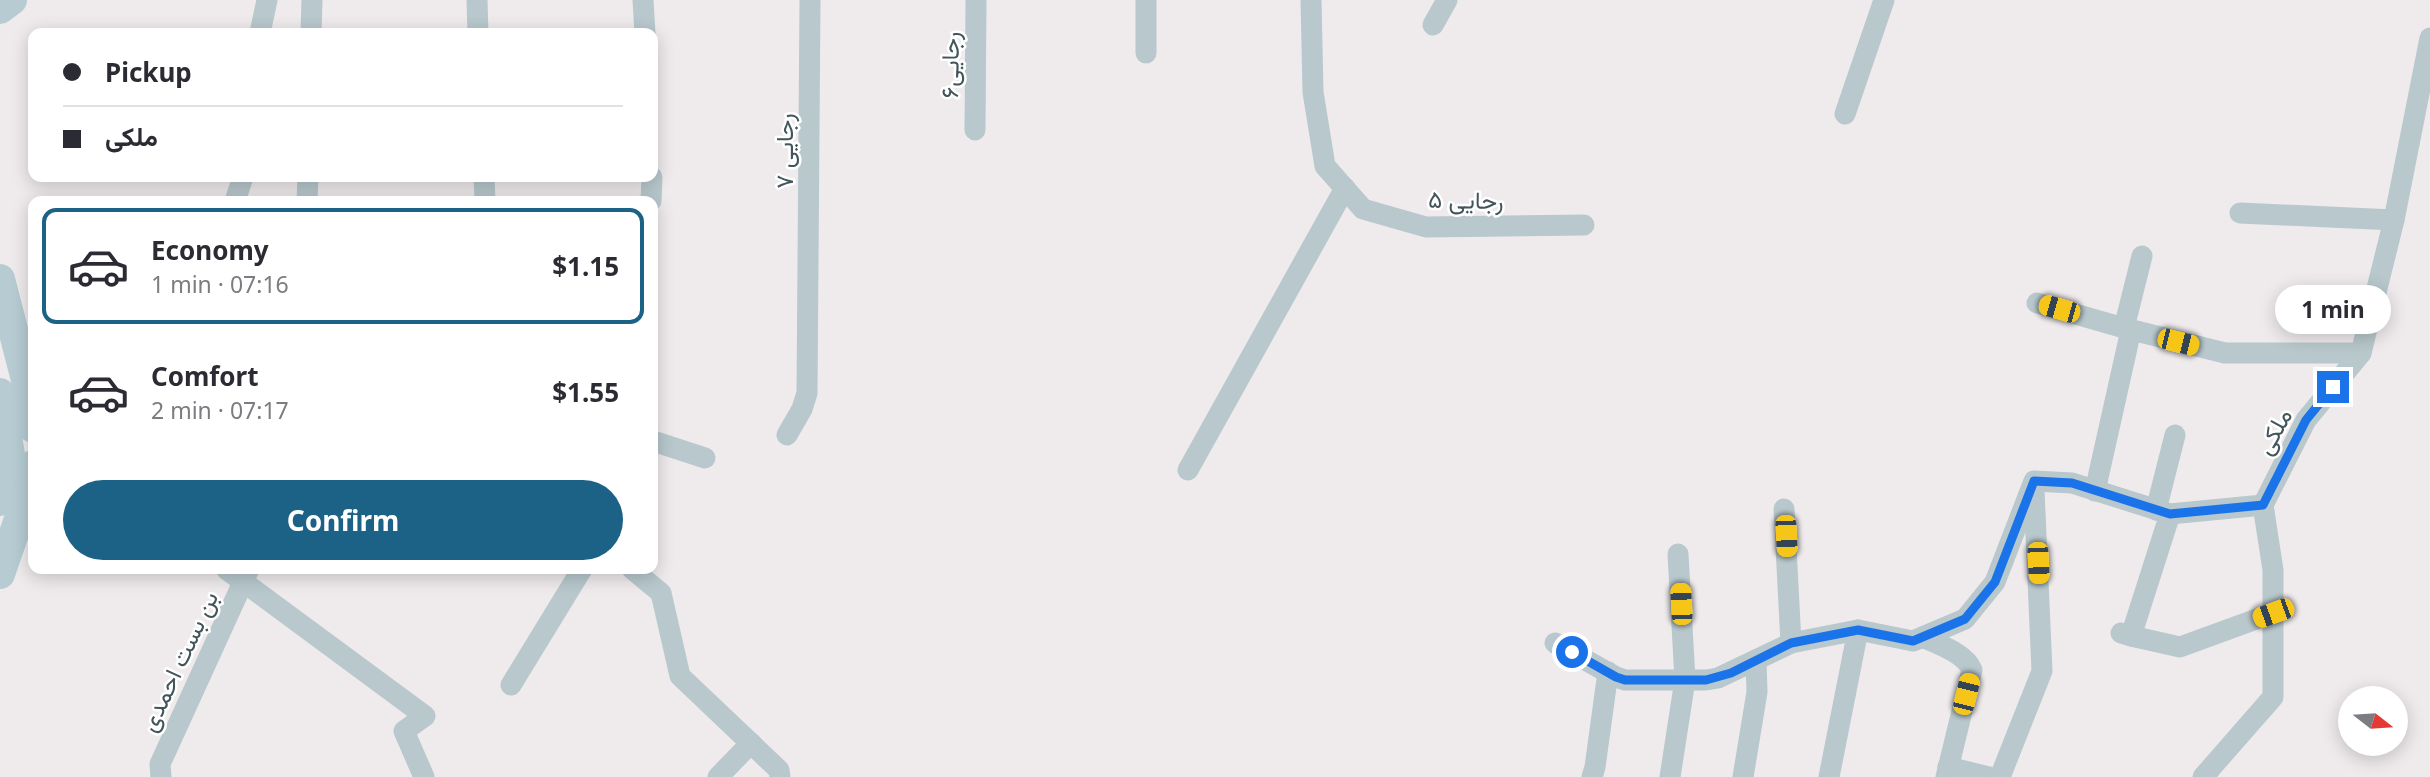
<!DOCTYPE html>
<meta charset="utf-8">
<style>
:root{--surface:#fff;--page:#f7f7f7;--text:#2b2b33;--muted:#7c7c81;--line:#e1e1e2;--accent:#1b6286}
body{margin:0;font-family:"Noto Sans",Vazirmatn,sans-serif;background:var(--page);color:var(--text);height:100vh;display:flex;flex-direction:column;font-size:26px;white-space:nowrap}
*{box-sizing:border-box;margin:0}
p{font-size:23px;color:var(--muted)}
.icon{flex:none;width:38px;height:38px;fill:none;stroke:currentColor;stroke-width:2;stroke-linecap:round;stroke-linejoin:round}
.map{position:relative;flex:1;overflow:hidden}
.sheet{position:absolute;left:28px;top:196px;width:630px;height:378px;display:flex;flex-direction:column;background:var(--surface);border-radius:14px;box-shadow:0 4px 18px #0003}
.sheet>*{flex:none}
.banner{position:absolute;left:28px;top:28px;width:630px;height:154px;border-radius:14px;box-shadow:0 4px 18px #0003;display:grid;align-content:center;height:154px;padding:0 35px;background:var(--surface)}
.needle{width:46px;rotate:107deg}
.buttons{position:absolute;left:2338px;top:686px;display:grid;gap:14px}
.buttons a{display:grid;place-items:center;width:70px;height:70px;border-radius:50%;background:var(--surface);box-shadow:0 4px 18px #0003;font-size:35px}
.end{position:absolute;width:32px;height:32px;margin:-16px;border:9px solid #1a73e8;background:#fff;box-shadow:0 0 0 4px #fff}
.from{border-radius:50%}
.bubble{position:absolute;height:49px;border-radius:24px;background:var(--surface);box-shadow:0 4px 18px #0003;font-size:23px;font-weight:700;line-height:49px;text-align:center}
.car{position:absolute;width:21px;height:42px;margin:-21px -10px;border-radius:9px;box-shadow:0 0 5px 2px #0007;background:linear-gradient(#f5c518 24%,#345 0 40%,#f5c518 0 76%,#345 0 86%,#f5c518 0)}
.banner b{display:flex;align-items:center;gap:24px;height:66px;font-size:26px}
.banner b+b{border-top:2px solid var(--line)}
.banner i{width:18px;height:18px;background:var(--text)}
ul{padding:12px 0 0;list-style:none}
li{display:flex;align-items:center;gap:21px;height:116px;margin:0 14px 10px;padding:0 21px;border:4px solid transparent;border-radius:14px}
li div{flex:1}
li b{display:block;font-size:26px}
li em{font-style:normal;font-weight:700}
li.active{border-color:var(--accent)}
li>.icon{width:63px;height:63px;stroke-width:1.5}
.action{display:flex;gap:14px;margin-top:auto;padding:14px 35px}
.action a{flex:1;height:80px;border-radius:42px;background:var(--accent);color:#fff;font-size:28px;font-weight:700;line-height:80px;text-align:center}
.map>svg:first-child{display:block}
</style>
<div class="map">
<svg width="2430" height="777" viewBox="0 0 2430 777">
<rect width="100%" height="100%" fill="#efebec"/>
<g fill="none" stroke-linecap="round" stroke-linejoin="round">
<g stroke="#b8c8cd" stroke-width="21">
<path d="M477 0 478 33"/>
<path d="M643 0 645 33"/>
<path d="M1146 0V53"/>
<path d="M1311 0 1313 92 1325 166 1363 209 1426 227 1584 225"/>
<path d="M1433 25 1447 0"/>
<path d="M260 33 267 0"/>
<path d="M311 33 312 0"/>
<path d="M1845 114 1884 0"/>
<path d="M975 130 976 0"/>
<path d="M484 177 485 201"/>
<path d="M235 201 243 177"/>
<path d="M307 201 308 177"/>
<path d="M651 201 652 177"/>
<path d="M2240 213 2394 220"/>
<path d="M2037 303 2124 328 2225 353H2361"/>
<path d="M2124 328 2142 256"/>
<path d="M787 435 802 409 807 393 810 0"/>
<path d="M653 441 705 458"/>
<path d="M1188 470 1345 188"/>
<path d="M2095 491 2131 330"/>
<path d="M2156 510 2175 435"/>
<path d="M226 569 425 716 404 731 424 777"/>
<path d="M632 569 661 593 680 676 779 770 780 777"/>
<path d="M2121 633 2131 636 2170 514"/>
<path d="M2131 636 2180 647 2273 613"/>
<path d="M1923 637C1939 645 1965 653 1972 670L1946 777"/>
<path d="M1555 643 1616 677 1625 680H1706L1718 678 1791 643 1784 509"/>
<path d="M1791 643 1858 630 1913 641 1965 619 1995 582 2034 481 2072 483 2170 514 2263 505 2306 420 2361 353 2394 220 2430 38"/>
<path d="M511 685 582 569"/>
<path d="M1948 767 1989 777"/>
<path d="M161 777 160 764 249 569"/>
<path d="M718 777 751 743"/>
<path d="M1592 777 1595 767 1608 672"/>
<path d="M1670 777 1685 680 1678 554"/>
<path d="M1743 777 1757 692 1756 660"/>
<path d="M1829 777 1858 630"/>
<path d="M2000 777 2042 671 2034 490"/>
<path d="M2203 777 2273 697V570L2263 505"/>
</g>
<g stroke="#b6cbd2" stroke-width="30">
<path d="M0 9 12 0"/>
<path d="M0 279 26 380 33 428"/>
<path d="M0 393 10 455 0 501"/>
<path d="M0 574 31 484 33 465"/>
</g>
</g>
<g fill="none" stroke-linecap="round" stroke-linejoin="round">
<path stroke="#1a73e8" stroke-width="9" d="M1572 652 1616 677 1625 680H1706L1731 673 1791 643 1858 630 1913 641 1965 619 1995 582 2034 481 2072 483 2170 514 2263 505 2306 420 2333 387"/>
</g>
<g text-anchor="middle" dominant-baseline="central" stroke-width="5" stroke-linejoin="round" paint-order="stroke">
<g font-size="24" fill="#42555a" stroke="#fff">
<text transform="translate(949 65) rotate(-89)">رجایی۶</text>
<text transform="translate(783 151) rotate(-90)">رجایی ۷</text>
<text transform="translate(1466 199) rotate(1)">رجایی ۵</text>
<text transform="translate(2273 431) rotate(-61)">ملکی</text>
<text transform="translate(178 661) rotate(-65)">بن بست احمدی</text>
</g>
</g>
</svg>
<div class="buttons">
<a><svg class="needle" viewBox="-14 -14 28 28"><path d="M0-13l5 13h-10z" fill="#e53935"/><path d="M0 13l5-13h-10z" fill="#7c7c81"/></svg></a>
</div>
<i class="end from" style="left:1572px;top:652px"></i>
<i class="end" style="left:2333px;top:387px"></i>
<div class="bubble" style="left:2275px;top:285px;width:116px">1 min</div>
<i class="car" style="left:2059px;top:309px;rotate:286deg"></i>
<i class="car" style="left:2178px;top:342px;rotate:104deg"></i>
<i class="car" style="left:1786px;top:536px;rotate:177deg"></i>
<i class="car" style="left:2038px;top:563px;rotate:177deg"></i>
<i class="car" style="left:1681px;top:604px;rotate:357deg"></i>
<i class="car" style="left:2273px;top:613px;rotate:250deg"></i>
<i class="car" style="left:1966px;top:694px;rotate:14deg"></i>
<div class="banner">
<b><i class="from"></i>Pickup</b>
<b><i></i>ملکی</b>
</div>
<section class="sheet">
<ul>
<li class="active"><svg class="icon" aria-label="car" viewBox="0 0 24 24"><path d="M5 17H2v-5l4-1 3-4h7l3 4 3 1v5h-3M9 17h6M6 11h13"/><circle cx="7" cy="17" r="2"/><circle cx="17" cy="17" r="2"/></svg><div><b>Economy</b><p>1 min · 07:16</p></div><em>$1.15</em></li>
<li><svg class="icon" aria-label="car" viewBox="0 0 24 24"><path d="M5 17H2v-5l4-1 3-4h7l3 4 3 1v5h-3M9 17h6M6 11h13"/><circle cx="7" cy="17" r="2"/><circle cx="17" cy="17" r="2"/></svg><div><b>Comfort</b><p>2 min · 07:17</p></div><em>$1.55</em></li>
</ul>
<div class="action"><a>Confirm</a></div>
</section>
</div>
